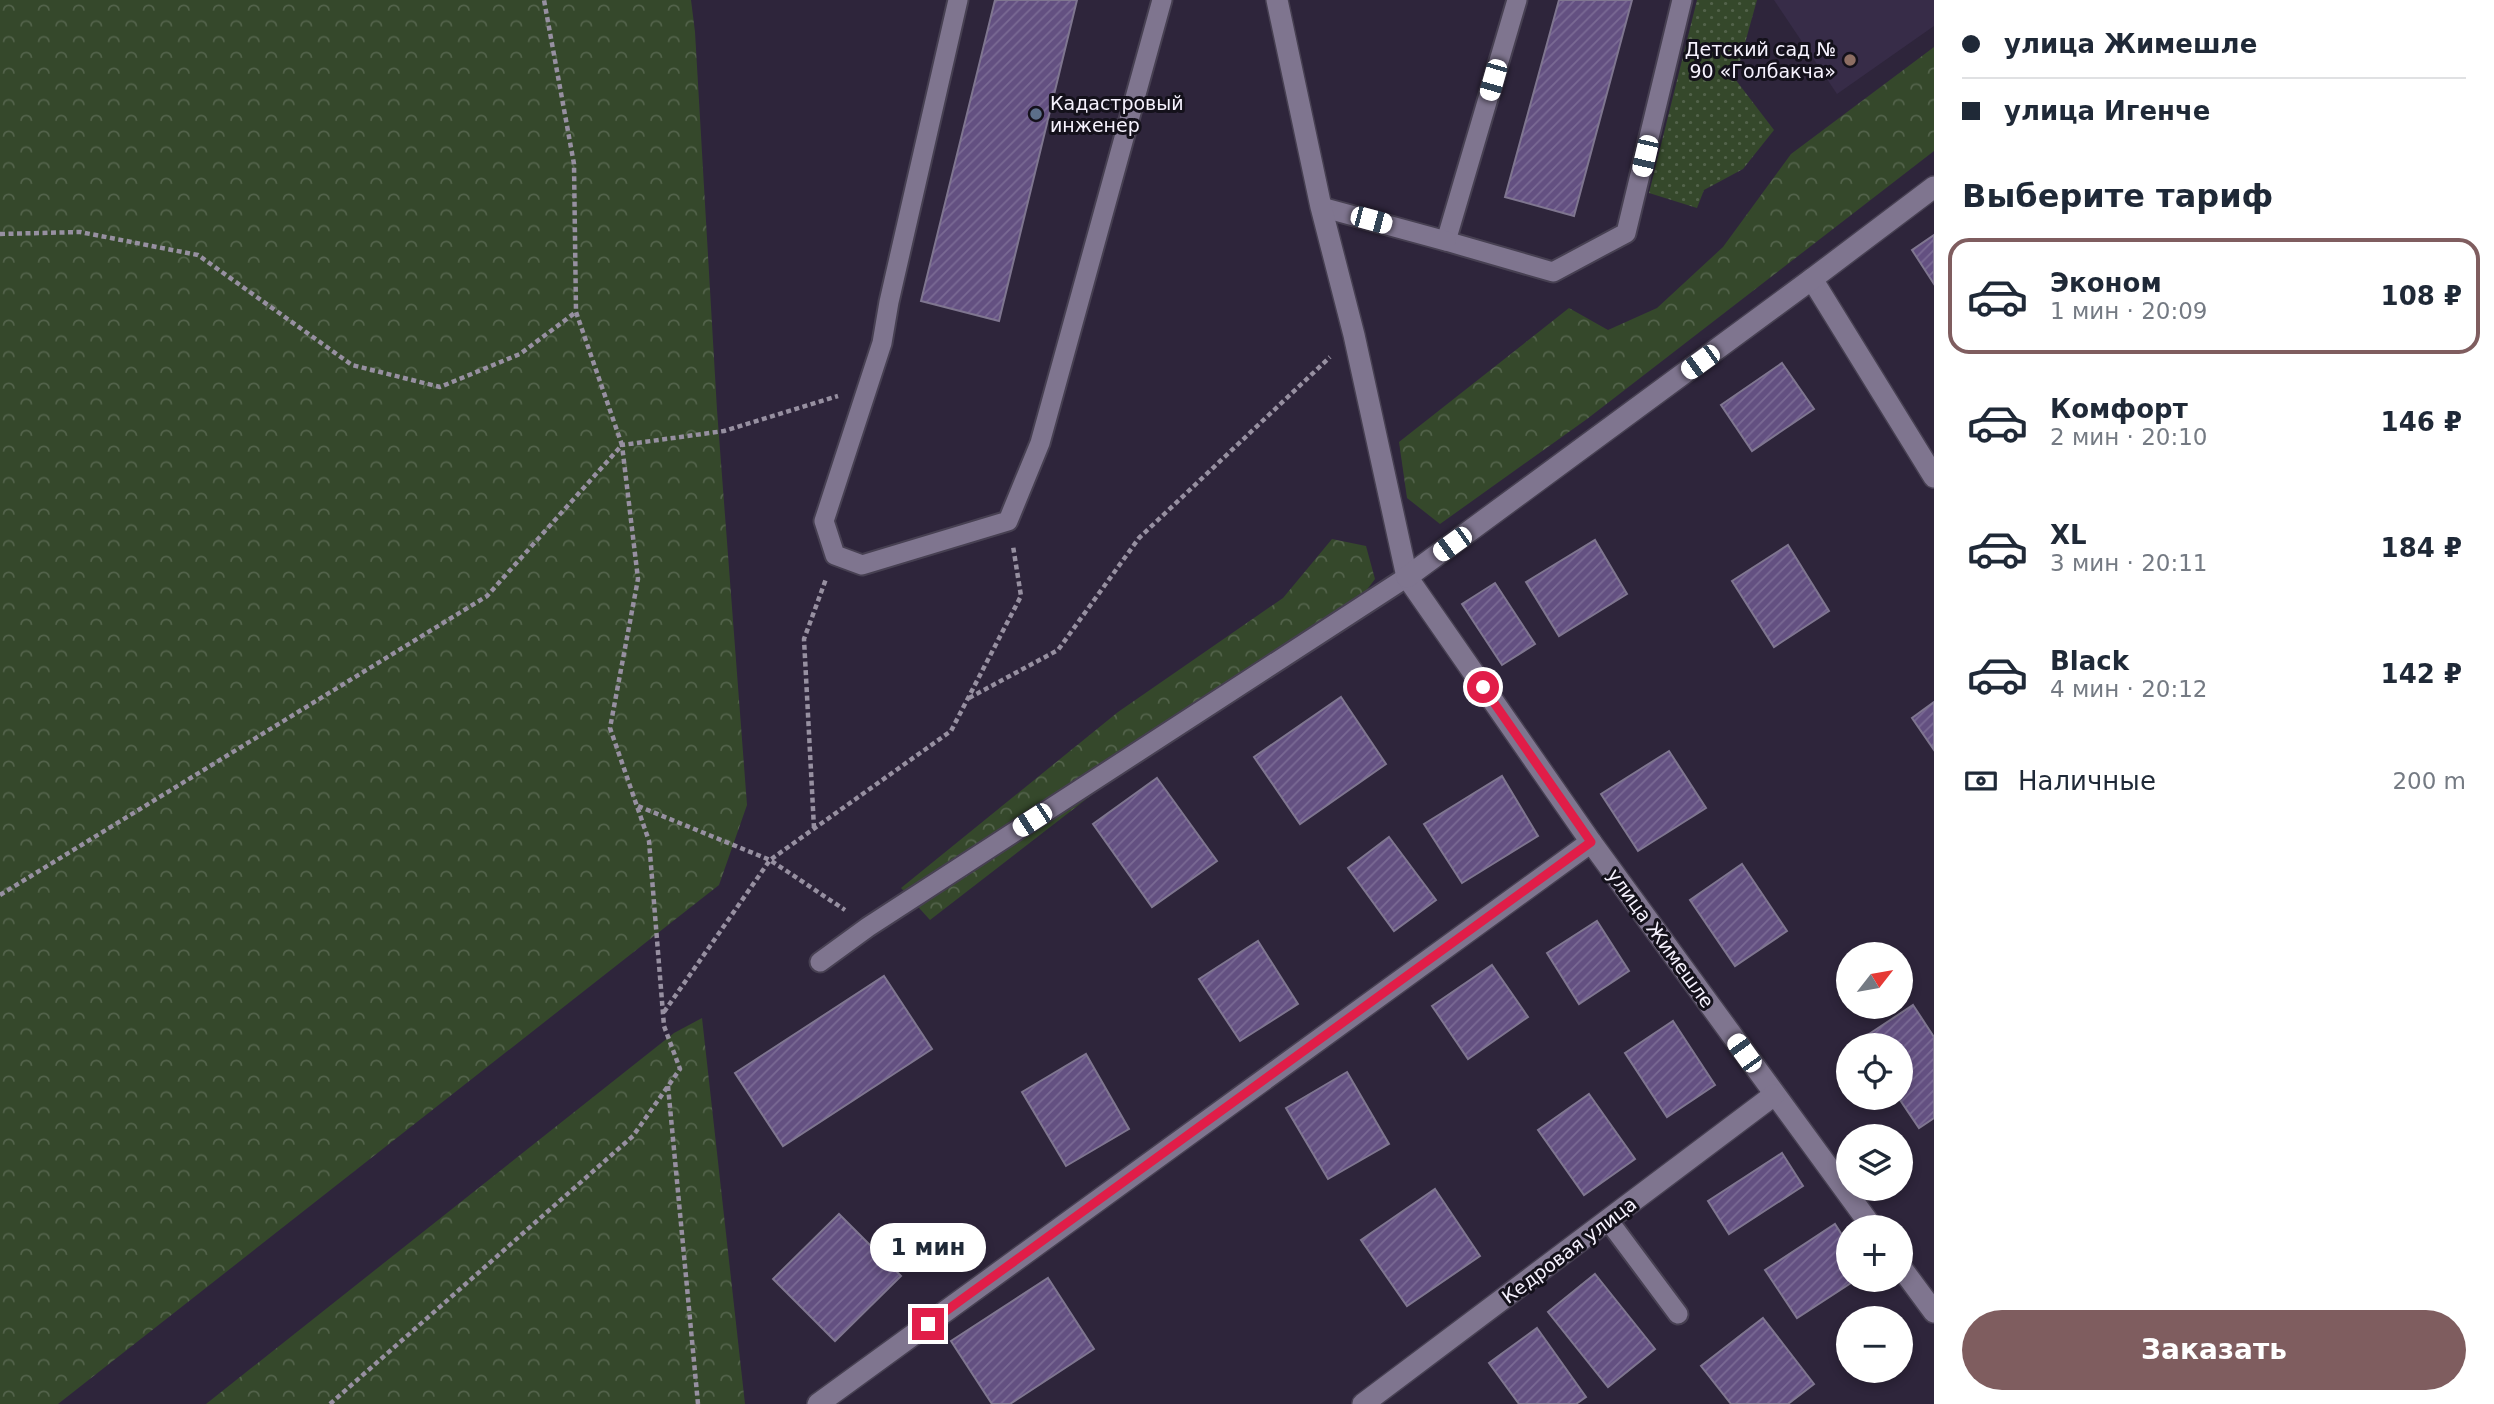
<!DOCTYPE html>
<html lang="ru">
<meta charset="utf-8">
<style>
:root{--surface:#fff;--page:#f6f6f7;--text:#1f2937;--muted:#747a83;--line:#e0e1e3;--accent:#7f5d5f}
body{margin:0;font-family:"DejaVu Sans",sans-serif;background:var(--page);color:var(--text);height:100vh;display:flex;flex-direction:column;font-size:26px;white-space:nowrap}
*{box-sizing:border-box;margin:0}
p{font-size:23px;color:var(--muted)}
.icon{flex:none;width:38px;height:38px;fill:none;stroke:currentColor;stroke-width:2;stroke-linecap:round;stroke-linejoin:round}
.map{position:relative;flex:1;overflow:hidden}
.side{display:flex;flex-direction:column;background:var(--surface);width:560px}
.side>*{flex:none}
.banner{display:grid;align-content:center;height:154px;padding:0 28px;background:var(--surface)}
.needle{width:46px;rotate:59deg}
.buttons{position:absolute;left:1836px;top:942px;display:grid;gap:14px}
.buttons a{display:grid;place-items:center;width:77px;height:77px;border-radius:50%;background:var(--surface);box-shadow:0 4px 10px #0003;font-size:35px}
.end{position:absolute;width:32px;height:32px;margin:-16px;border:9px solid #e11d48;background:#fff;box-shadow:0 0 0 4px #fff}
.from{border-radius:50%}
.bubble{position:absolute;height:49px;border-radius:24px;background:var(--surface);box-shadow:0 4px 10px #0003;font-size:23px;font-weight:800;line-height:49px;text-align:center}
.car{position:absolute;width:21px;height:42px;margin:-21px -10px;border-radius:9px;box-shadow:0 0 5px 2px #0007;background:linear-gradient(#fff 24%,#345 0 40%,#fff 0 76%,#345 0 86%,#fff 0)}
.banner b{display:flex;align-items:center;gap:24px;height:66px;font-size:26px}
.banner b+b{border-top:2px solid var(--line)}
.banner i{width:18px;height:18px;background:var(--text)}
ul{padding:0;list-style:none}
li{display:flex;align-items:center;gap:21px;height:116px;margin:0 14px 10px;padding:0 14px;border:4px solid transparent;border-radius:21px}
li div{flex:1}
li b{display:block;font-size:26px}
li em{font-style:normal;font-weight:800}
li.active{border-color:var(--accent)}
li>.icon{width:63px;height:63px;stroke-width:1.5}
h2{padding:0 28px;font-size:32px;line-height:84px}
.pay{display:flex;align-items:center;gap:18px;height:77px;padding:0 28px;font-size:26px}
.pay p{margin-inline-start:auto}
.cta{display:flex;gap:14px;margin-top:auto;padding:14px 28px}
.cta a{flex:1;height:80px;border-radius:42px;background:var(--accent);color:#fff;font-size:28px;font-weight:800;line-height:80px;text-align:center}
main{display:flex;flex:1;min-height:0}
.map>svg:first-child{display:block}
</style>
<main>
<div class="map">
<svg width="1934" height="1404" viewBox="0 0 1934 1404">
<defs>
<pattern id="grass-dots" width="8" height="8" patternUnits="userSpaceOnUse" patternTransform="scale(1.75)"><rect width="8" height="8" fill="#35482b"/><path d="M2 2h.1M6 6h.1" fill="none" stroke="#53634b" stroke-width="1.8" stroke-linecap="round"/></pattern>
<pattern id="forest-crowns" width="20" height="18" patternUnits="userSpaceOnUse" patternTransform="scale(1.75)"><rect width="20" height="18" fill="#35482b"/><path d="M2 6a3 3 0 1 1 6 0M12 15a3 3 0 1 1 6 0" fill="none" stroke="#53634b"/></pattern>
<pattern id="building-hatch" width="6" height="6" patternUnits="userSpaceOnUse" patternTransform="scale(1.75)"><rect width="6" height="6" fill="#635081"/><path d="M-1 1l2-2M0 6l6-6M5 7l2-2" fill="none" stroke="#7a6a94"/></pattern>
</defs>
<rect width="100%" height="100%" fill="#2e253b"/>
<path fill="#372c48" d="M1774 0H1934V26L1837 94Z"/>
<path fill="url(#grass-dots)" d="M1697 0H1757L1735 79 1774 130 1743 169 1704 190 1697 208 1649 193Z"/>
<g fill="url(#forest-crowns)">
<path d="M0 0H691L695 32 717 410 747 805 719 885 58 1404H0Z"/>
<path d="M1934 47V151L1587 419 1440 524 1407 498 1399 442 1569 308 1608 330 1657 308 1723 247 1791 154Z"/>
<path d="M1332 539 1366 546 1375 579 1339 627 1098 790 930 920 901 888 1118 712 1283 598Z"/>
<path d="M702 1018 745 1404H206L674 1033Z"/>
</g>
<g fill="url(#building-hatch)" stroke="#7f7690" stroke-width="2">
<path d="M995 0H1077L999 321 921 301Z"/>
<path d="M1559 0H1632L1574 216 1505 197Z"/>
<path d="M1934 235V284L1912 250Z"/>
<path d="M1782 363 1814 409 1752 451 1721 405Z"/>
<path d="M1595 540 1627 594 1559 636 1526 582Z"/>
<path d="M1788 545 1829 611 1774 647 1732 581Z"/>
<path d="M1495 583 1535 644 1502 665 1462 604Z"/>
<path d="M1341 697 1386 764 1300 824 1254 757Z"/>
<path d="M1934 702V750L1912 718Z"/>
<path d="M1669 751 1706 808 1638 851 1601 794Z"/>
<path d="M1502 776 1538 836 1462 883 1424 824Z"/>
<path d="M1157 778 1217 861 1152 907 1093 824Z"/>
<path d="M1389 837 1436 900 1394 931 1348 868Z"/>
<path d="M1742 864 1787 931 1735 966 1690 900Z"/>
<path d="M1597 921 1629 971 1579 1004 1547 953Z"/>
<path d="M1258 941 1298 1004 1240 1041 1199 979Z"/>
<path d="M1492 965 1528 1017 1468 1059 1432 1006Z"/>
<path d="M884 976 932 1049 783 1146 735 1073Z"/>
<path d="M1913 1005 1934 1037V1118L1919 1128 1898 1097H1900V1045H1863L1860 1040Z"/>
<path d="M1673 1021 1715 1085 1667 1117 1625 1053Z"/>
<path d="M1086 1054 1129 1129 1066 1166 1022 1092Z"/>
<path d="M1347 1072 1389 1144 1328 1179 1286 1108Z"/>
<path d="M1589 1094 1635 1159 1584 1195 1538 1130Z"/>
<path d="M1782 1153 1803 1186 1729 1234 1708 1201Z"/>
<path d="M1435 1189 1480 1256 1407 1306 1361 1240Z"/>
<path d="M839 1214 901 1276 835 1341 773 1279Z"/>
<path d="M1835 1224 1848 1244V1279H1857L1797 1318 1765 1270Z"/>
<path d="M1595 1274 1655 1349 1608 1387 1548 1312Z"/>
<path d="M1048 1278 1094 1349 1010 1404H992L951 1341Z"/>
<path d="M1763 1318 1814 1384 1788 1404H1731L1701 1366Z"/>
<path d="M1537 1328 1586 1397 1576 1404H1519L1489 1363Z"/>
</g>
<g fill="none" stroke-linecap="round" stroke-linejoin="round">
<defs>
<g id="lane">
<path d="M958 0 889 302 882 343 824 521 835 555 862 565 1008 521 1040 443 1162 0"/>
<path d="M1517 0 1446 241 1553 272 1626 233 1682 0"/>
<path d="M1321 207 1446 241"/>
<path d="M820 962 868 927 1407 577"/>
<path d="M1608 1220 1678 1314"/>
</g>
<g id="street">
<path d="M1277 0 1321 207 1354 335 1407 577 1591 842 1872 1227"/>
<path d="M1812 279 1934 477"/>
<path d="M1407 577 1812 279 1934 187"/>
<path d="M1900 1266 1934 1312"/>
<path d="M818 1404 1591 842"/>
<path d="M1363 1404 1774 1095"/>
</g>
</defs>
<use href="#lane" stroke="#474052" stroke-width="23"/>
<use href="#street" stroke="#474052" stroke-width="24"/>
<g stroke="#9790a1" stroke-width="4.5" stroke-dasharray="5 3.5" stroke-linecap="butt">
<path d="M0 234 80 232 198 255 352 365 440 387 520 354 576 312"/>
<path d="M969 698 1058 650 1139 538 1330 357"/>
<path d="M638 806 770 860 845 910"/>
<path d="M814 828 804 639 826 579"/>
<path d="M0 895 487 596 622 445 576 312 574 164 544 0"/>
<path d="M664 1012 770 860 951 731 1021 596 1013 546"/>
<path d="M668 1086 698 1404"/>
<path d="M330 1404 633 1136 680 1069 664 1026 649 841 610 728 638 579 622 445 724 431 838 396"/>
</g>
<use href="#lane" stroke="#7f758f" stroke-width="19"/>
<use href="#street" stroke="#7f758f" stroke-width="21"/>
</g>
<g fill="none" stroke-linecap="round" stroke-linejoin="round">
<path stroke="#e11d48" stroke-width="9" d="M928 1324 1591 842 1483 687"/>
</g>
<circle fill="#8d6e63" stroke="#14111b" stroke-width="2.5" cx="1850" cy="60" r="7"/>
<circle fill="#5c6f8a" stroke="#14111b" stroke-width="2.5" cx="1036" cy="114" r="7"/>
<g text-anchor="middle" dominant-baseline="central" stroke-width="6" stroke-linejoin="round" paint-order="stroke">
<g font-size="19" fill="#f6f2fe" stroke="#14111b" text-anchor="end">
<text x="1836" y="49">Детский сад №<tspan x="1836" dy="22">90 «Голбакча»</tspan></text>
<text x="1050" y="103" text-anchor="start">Кадастровый<tspan x="1050" dy="22">инженер</tspan></text>
</g>
<g font-size="19" fill="#f6f2fe" stroke="#14111b">
<text transform="translate(1661 938) rotate(54)">улица Жимешле</text>
<text transform="translate(1569 1250) rotate(-37)">Кедровая улица</text>
</g>
</g>
</svg>
<div class="buttons">
<a><svg class="needle" viewBox="-14 -14 28 28"><path d="M0-13l5 13h-10z" fill="#e53935"/><path d="M0 13l5-13h-10z" fill="#747a83"/></svg></a>
<a><svg class="icon" aria-label="locate" viewBox="0 0 24 24"><circle cx="12" cy="12" r="6"/><path d="M12 2v4M12 18v4M2 12h4M18 12h4"/></svg></a>
<a><svg class="icon" aria-label="layers" viewBox="0 0 24 24"><path d="M12 4l9 5-9 5-9-5zM3 14l9 5 9-5"/></svg></a>
<a>+</a>
<a>−</a>
</div>
<i class="end from" style="left:1483px;top:687px"></i>
<i class="end" style="left:928px;top:1324px"></i>
<div class="bubble" style="left:870px;top:1223px;width:116px">1 мин</div>
<i class="car" style="left:1493px;top:80px;rotate:196deg"></i>
<i class="car" style="left:1645px;top:156px;rotate:193deg"></i>
<i class="car" style="left:1371px;top:220px;rotate:105deg"></i>
<i class="car" style="left:1700px;top:362px;rotate:234deg"></i>
<i class="car" style="left:1452px;top:544px;rotate:234deg"></i>
<i class="car" style="left:1032px;top:820px;rotate:237deg"></i>
<i class="car" style="left:1744px;top:1053px;rotate:324deg"></i>
</div>
<section class="side">
<div class="banner">
<b><i class="from"></i>улица Жимешле</b>
<b><i></i>улица Игенче</b>
</div>
<h2>Выберите тариф</h2>
<ul>
<li class="active"><svg class="icon" aria-label="car" viewBox="0 0 24 24"><path d="M5 17H2v-5l4-1 3-4h7l3 4 3 1v5h-3M9 17h6M6 11h13"/><circle cx="7" cy="17" r="2"/><circle cx="17" cy="17" r="2"/></svg><div><b>Эконом</b><p>1 мин · 20:09</p></div><em>108 ₽</em></li>
<li><svg class="icon" aria-label="car" viewBox="0 0 24 24"><path d="M5 17H2v-5l4-1 3-4h7l3 4 3 1v5h-3M9 17h6M6 11h13"/><circle cx="7" cy="17" r="2"/><circle cx="17" cy="17" r="2"/></svg><div><b>Комфорт</b><p>2 мин · 20:10</p></div><em>146 ₽</em></li>
<li><svg class="icon" aria-label="car" viewBox="0 0 24 24"><path d="M5 17H2v-5l4-1 3-4h7l3 4 3 1v5h-3M9 17h6M6 11h13"/><circle cx="7" cy="17" r="2"/><circle cx="17" cy="17" r="2"/></svg><div><b>XL</b><p>3 мин · 20:11</p></div><em>184 ₽</em></li>
<li><svg class="icon" aria-label="car" viewBox="0 0 24 24"><path d="M5 17H2v-5l4-1 3-4h7l3 4 3 1v5h-3M9 17h6M6 11h13"/><circle cx="7" cy="17" r="2"/><circle cx="17" cy="17" r="2"/></svg><div><b>Black</b><p>4 мин · 20:12</p></div><em>142 ₽</em></li>
</ul>
<div class="pay"><svg class="icon" aria-label="cash" viewBox="0 0 24 24"><path d="M3 7h18v10H3z"/><circle cx="12" cy="12" r="2"/></svg>Наличные<p>200 m</p></div>
<div class="cta"><a>Заказать</a></div>
</section>
</main>
